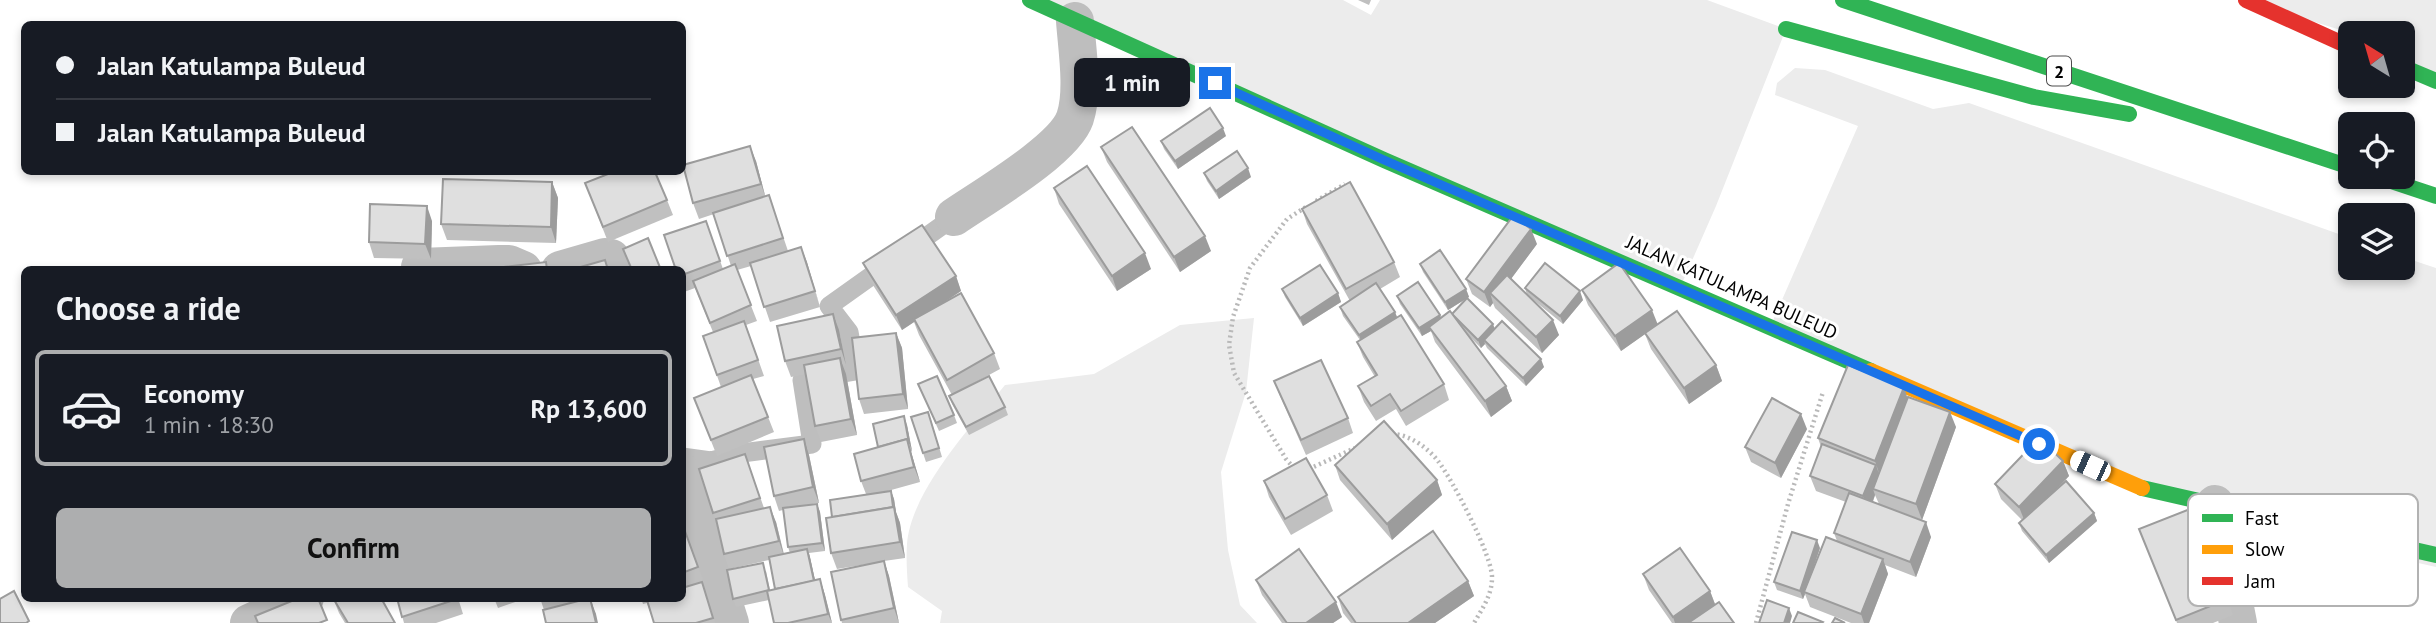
<!DOCTYPE html>
<meta charset="utf-8">
<style>
:root{--surface:#171b24;--page:#242831;--text:#f1f3f6;--muted:#9ea1a6;--line:#363941;--accent:#adaeaf}
body{margin:0;font-family:"PT Sans",sans-serif;background:var(--page);color:var(--text);height:100vh;display:flex;flex-direction:column;font-size:26px;white-space:nowrap}
*{box-sizing:border-box;margin:0}
p{font-size:23px;color:var(--muted)}
.icon{flex:none;width:38px;height:38px;fill:none;stroke:currentColor;stroke-width:2;stroke-linecap:round;stroke-linejoin:round}
.map{position:relative;flex:1;overflow:hidden}
.sheet{position:absolute;left:21px;top:266px;width:665px;height:336px;display:flex;flex-direction:column;background:var(--surface);border-radius:10px;box-shadow:0 4px 10px #0003}
.sheet>*{flex:none}
.top-card{position:absolute;left:21px;top:21px;width:665px;height:154px;border-radius:10px;box-shadow:0 4px 10px #0003;display:grid;align-content:center;height:154px;padding:0 35px;background:var(--surface)}
.needle{width:46px;rotate:323deg}
.tools{position:absolute;left:2338px;top:21px;display:grid;gap:14px}
.tools a{display:grid;place-items:center;width:77px;height:77px;border-radius:10px;background:var(--surface);box-shadow:0 4px 10px #0003;font-size:35px}
.end{position:absolute;width:32px;height:32px;margin:-16px;border:9px solid #1a73e8;background:#fff;box-shadow:0 0 0 4px #fff}
.from{border-radius:50%}
.bubble{position:absolute;height:49px;border-radius:10px;background:var(--surface);box-shadow:0 4px 10px #0003;font-size:23px;font-weight:600;line-height:49px;text-align:center}
.car{position:absolute;width:21px;height:42px;margin:-21px -10px;border-radius:9px;box-shadow:0 0 5px 2px #0007;background:linear-gradient(#fff 24%,#345 0 40%,#fff 0 76%,#345 0 86%,#fff 0)}
.top-card b{display:flex;align-items:center;gap:24px;height:66px;font-size:26px}
.top-card b+b{border-top:2px solid var(--line)}
.top-card i{width:18px;height:18px;background:var(--text)}
ul{padding:0;list-style:none}
li{display:flex;align-items:center;gap:21px;height:116px;margin:0 14px 10px;padding:0 21px;border:4px solid transparent;border-radius:10px}
li div{flex:1}
li b{display:block;font-size:26px}
li em{font-style:normal;font-weight:600}
li.current{border-color:var(--accent)}
li>.icon{width:63px;height:63px;stroke-width:1.5}
h2{padding:0 35px;font-size:32px;line-height:84px}
.button{display:flex;gap:14px;margin-top:auto;padding:14px 35px}
.button a{flex:1;height:80px;border-radius:10px;background:var(--accent);color:#111;font-size:28px;font-weight:600;line-height:80px;text-align:center}
.map>svg:first-child{display:block}
</style>
<div class="map">
<svg width="2436" height="623" viewBox="0 0 2436 623">
<rect width="100%" height="100%" fill="#fff"/>
<g fill="#ececec">
<path d="M1027 0H1343L1371 15 1380 0H1707L1786 29 1716 206 1680 288Z"/>
<path d="M2245 0H2436V81L2403 67V33H2350Z"/>
<path d="M1795 68 1825 70 1933 109 1969 103 2350 238V268H2403V257L2436 268V567L2216 517 1768 332 1858 126 1775 95 1777 83Z"/>
<path d="M1254 318 1246 392 1221 472 1228 550 1240 605 1257 623H940L942 611 908 587C907 573 906 558 907 544 911 491 972 425 1005 385L1094 374 1180 325Z"/>
</g>
<g fill="none" stroke-linecap="round" stroke-linejoin="round">
<g stroke="#b9b9b9" stroke-width="4.5" stroke-dasharray="2 3.5" stroke-linecap="butt">
<path d="M1316 201 1345 184"/>
<path d="M1392 434C1409 434 1428 448 1438 461 1452 479 1493 557 1492 578 1492 595 1482 609 1474 623"/>
<path d="M1294 468 1286 459 1234 373 1229 345 1233 317 1250 268 1287 219 1306 207"/>
<path d="M1309 469 1355 448"/>
<path d="M1756 623 1788 504 1823 392"/>
</g>
<path stroke="#bebebe" stroke-width="19" d="M682 457 711 461 742 453 812 444 802 380 856 371 849 332 829 306 954 217"/>
<g stroke="#bebebe" stroke-width="38">
<path d="M954 217C983 197 1064 150 1075 118 1084 91 1077 49 1075 21"/>
<path d="M420 267 499 264H509L523 270"/>
<path d="M560 270 605 257 611 258 620 270"/>
<path d="M682 472 730 623"/>
<path d="M2215 504 2238 623"/>
<path d="M249 623 305 598"/>
</g>
<g stroke="#30b455" stroke-width="16">
<path d="M1030 0 1384 160 1871 371"/>
<path d="M1843 0 2350 167"/>
<path d="M1786 29 2034 97 2129 114"/>
<path d="M2403 67 2436 81"/>
<path d="M2379 177 2436 196"/>
<path d="M2142 488 2436 555"/>
</g>
<path stroke="#ff9f0a" stroke-width="16" d="M1871 371 2142 488"/>
<path stroke="#e5322d" stroke-width="16" d="M2246 0 2350 47"/>
</g>
<g fill="#c0c0c0" fill-rule="evenodd">
<path d="M1358 0H1371L1369 5Z"/>
<path d="M1226 136 1178 169 1164 149 1161 141Z"/>
<path d="M1101 147 1211 251 1180 272 1107 162Z"/>
<path d="M756 161 765 196 769 195 788 251 801 247 820 307 770 322 751 266 737 270 757 321 746 325 764 376 753 379 774 432 717 456 694 398 721 387 703 336 713 332 695 288 684 292 682 287V270L706 221 723 269 731 266 714 214 699 219 693 203Z"/>
<path d="M1204 173 1251 177 1219 199 1207 181Z"/>
<path d="M552 182 558 198 556 243 447 240 441 224Z"/>
<path d="M585 183 667 200 673 215 608 242Z"/>
<path d="M1054 188 1151 269 1117 291 1059 204Z"/>
<path d="M1302 209 1394 262 1400 277 1380 289 1395 312 1397 317 1444 384 1449 400 1406 426 1396 409 1376 421 1364 402 1358 386 1375 377 1363 357 1357 342 1360 340 1343 316 1340 307 1350 301 1307 224Z"/>
<path d="M432 221 431 259 374 258 369 242Z"/>
<path d="M1537 244 1511 279 1527 295 1525 288 1583 300 1563 324 1531 298 1559 335 1542 353 1495 308 1493 303 1490 307 1472 294 1466 279Z"/>
<path d="M863 263 956 276 961 291 942 304 994 353 1000 369 967 387 1005 407 1008 415 969 435 952 404 949 396 952 395 919 335 914 322 902 330 869 279Z"/>
<path d="M1420 264 1466 289 1469 297 1448 310 1423 272Z"/>
<path d="M1282 289 1338 293 1341 302 1303 326 1285 297Z"/>
<path d="M1582 290 1657 325 1716 365 1722 381 1689 404 1651 349 1645 334 1621 351 1588 305Z"/>
<path d="M1397 296 1440 315 1441 318 1453 315 1495 329 1544 367 1526 386 1487 348 1485 344 1481 348 1466 333 1506 386 1512 401 1491 417 1435 342 1431 331 1422 336 1400 304Z"/>
<path d="M833 314 839 330 846 365 843 366 846 374 857 435 821 442 815 426 806 374 791 377 785 361Z"/>
<path d="M896 333 902 348 908 409 864 414 859 399Z"/>
<path d="M1274 381 1348 418 1353 433 1306 455 1280 396Z"/>
<path d="M918 384 954 415 957 423 939 431Z"/>
<path d="M1907 397 1956 427 1922 520 1887 507 1931 537 1916 577 1885 565 1888 574 1869 623H1851L1810 607 1805 594 1803 599 1777 590 1774 582 1820 548 1813 569 1837 541 1834 533 1846 502 1816 491 1810 476 1821 447 1818 438ZM1875 495 1879 504 1873 502Z"/>
<path d="M911 417 931 420 942 457 926 462Z"/>
<path d="M907 425 912 451 911 452 920 482 884 492 891 491 894 499 896 512 900 523 905 558 884 561 889 576 899 623H842L841 620 874 563 837 569 831 553 832 517 866 494 861 481Z"/>
<path d="M1807 429 1781 478 1751 462 1745 447Z"/>
<path d="M804 439 809 455 819 503 812 504H817L820 512 825 551 809 553 815 580 820 579 825 595 832 623H774L769 600 736 607 733 599 766 571 770 590 775 589 769 560 729 569 724 554 717 524 699 469 745 454 764 508 776 522 784 554 790 553 788 547 783 510 779 511 774 496Z"/>
<path d="M2063 461 2069 476 2051 495 2094 513 2097 521 2049 563 2022 531 2019 523 2022 520 2001 499 1995 484Z"/>
<path d="M1335 465 1437 480 1442 495 1392 540 1340 480Z"/>
<path d="M1264 481 1327 495 1333 511 1291 535 1269 497Z"/>
<path d="M682 523 704 582 702 583 715 623H654L647 603 643 604 641 598H682Z"/>
<path d="M2139 529 2228 599 2233 615 2213 623H2177Z"/>
<path d="M1643 574 1710 591 1715 604 1734 623H1672L1649 590Z"/>
<path d="M1256 580 1342 617 1333 623H1282L1262 595Z"/>
<path d="M1468 581 1474 596 1435 623H1351L1343 613 1338 597Z"/>
<path d="M333 598 395 623H345L339 613Z"/>
<path d="M397 598H458L463 614 436 623H404Z"/>
<path d="M494 598H527L498 608Z"/>
<path d="M540 598H585L596 614 544 610Z"/>
</g>
<g fill="#9c9c9c">
<path d="M1223 128 1226 136 1178 169 1175 161Z"/>
<path d="M750 146 756 161 766 199 761 184Z"/>
<path d="M1248 168 1251 177 1219 199 1216 191Z"/>
<path d="M552 182 558 198 556 243 551 227Z"/>
<path d="M427 206 432 221 431 259 425 244Z"/>
<path d="M1531 229 1537 244 1496 299 1490 293 1493 303 1490 307 1484 292Z"/>
<path d="M1205 236 1211 251 1180 272 1174 257Z"/>
<path d="M801 247 807 262 820 307 815 291Z"/>
<path d="M1145 253 1151 269 1117 291 1112 276Z"/>
<path d="M956 276 961 291 902 330 896 315Z"/>
<path d="M1466 289 1469 297 1448 310 1445 302Z"/>
<path d="M1580 291 1583 300 1563 324 1560 316Z"/>
<path d="M1338 293 1341 302 1303 326 1300 318Z"/>
<path d="M1652 310 1658 325 1621 351 1615 336Z"/>
<path d="M1395 312 1398 320 1362 344 1359 335Z"/>
<path d="M833 314 839 330 846 365 841 349Z"/>
<path d="M1440 315 1443 323 1429 327 1431 331 1422 336 1419 328Z"/>
<path d="M1553 320 1559 335 1542 353 1536 337Z"/>
<path d="M1493 324 1496 332 1484 340 1485 344 1481 348 1478 340Z"/>
<path d="M896 333 902 348 908 409 903 394Z"/>
<path d="M840 358 846 374 857 435 851 419Z"/>
<path d="M1541 359 1544 367 1526 386 1523 378Z"/>
<path d="M1716 365 1722 381 1689 404 1684 388Z"/>
<path d="M1506 386 1512 401 1491 417 1485 401Z"/>
<path d="M1904 387 1909 403 1880 476 1875 461Z"/>
<path d="M1950 412 1956 427 1922 520 1916 504Z"/>
<path d="M1801 414 1807 429 1781 478 1775 463Z"/>
<path d="M904 416 907 425 912 451 909 443Z"/>
<path d="M804 439 809 455 819 503 813 487Z"/>
<path d="M907 439 912 455 920 482 914 467Z"/>
<path d="M2063 461 2069 476 2025 522 2019 507Z"/>
<path d="M1876 465 1881 480 1873 489 1875 495 1869 511 1863 496Z"/>
<path d="M1437 480 1442 495 1392 540 1387 524Z"/>
<path d="M891 491 894 499 896 512 900 523 905 558 900 542Z"/>
<path d="M817 504 820 512 825 551 822 543Z"/>
<path d="M770 507 776 522 784 556 779 541Z"/>
<path d="M2094 513 2097 521 2049 563 2046 555Z"/>
<path d="M1926 522 1931 537 1916 577 1910 562Z"/>
<path d="M1817 540 1820 548 1805 592H1804L1805 594 1803 599 1800 591Z"/>
<path d="M807 549 810 557 818 594 815 585Z"/>
<path d="M1883 559 1888 574 1869 623H1864L1861 614Z"/>
<path d="M884 561 889 576 899 623 894 608Z"/>
<path d="M820 579 825 595 832 623 828 614Z"/>
<path d="M1468 581 1474 596 1435 623H1408Z"/>
<path d="M1710 591 1716 607 1692 623H1675L1673 617Z"/>
<path d="M590 598 596 614 598 623H596Z"/>
<path d="M1336 602 1342 617 1333 623H1306Z"/>
<path d="M1789 608 1792 616 1790 623H1784Z"/>
</g>
<g fill="#dfdfdf" stroke="#9c9c9c" stroke-width="2">
<path d="M1210 108 1223 128 1175 161 1161 141Z"/>
<path d="M1132 127 1205 236 1174 257 1101 147Z"/>
<path d="M750 146 761 184 693 203 683 165Z"/>
<path d="M1237 151 1248 168 1216 191 1204 173Z"/>
<path d="M1087 166 1145 253 1112 276 1054 188Z"/>
<path d="M613 172H655L667 200 603 227 585 183Z"/>
<path d="M443 179 552 182 551 227 441 224Z"/>
<path d="M1350 182 1394 262 1346 289 1302 209Z"/>
<path d="M769 195 783 238 727 256 713 213Z"/>
<path d="M370 204 427 206 425 244 369 242Z"/>
<path d="M1513 216 1531 229 1484 292 1466 279Z"/>
<path d="M706 221 720 261 682 275V270H676L664 235Z"/>
<path d="M922 225 956 276 896 315 863 263Z"/>
<path d="M648 238 661 270H632L623 249Z"/>
<path d="M801 247 815 291 764 307 750 263Z"/>
<path d="M1440 250 1466 289 1445 302 1420 264Z"/>
<path d="M605 260 608 270H570Z"/>
<path d="M546 262 547 270H478Z"/>
<path d="M1545 263 1580 291 1560 316 1525 288Z"/>
<path d="M1619 263 1652 310 1615 336 1582 290Z"/>
<path d="M735 264 751 305 710 323 693 281Z"/>
<path d="M1320 265 1338 293 1300 318 1282 289Z"/>
<path d="M1507 275 1553 320 1536 337 1490 293Z"/>
<path d="M1418 282 1440 315 1419 328 1397 296Z"/>
<path d="M1376 283 1395 312 1359 335 1340 307Z"/>
<path d="M961 293 994 353 947 380 914 319Z"/>
<path d="M1467 298 1493 324 1478 340 1452 314Z"/>
<path d="M1450 311 1506 386 1485 401 1429 327Z"/>
<path d="M1677 311 1716 365 1684 388 1645 333Z"/>
<path d="M833 314 841 349 785 361 777 326Z"/>
<path d="M1401 315 1444 384 1401 411 1390 394 1371 406 1358 386 1377 375 1357 342Z"/>
<path d="M744 321 758 360 717 375 703 336Z"/>
<path d="M1502 321 1541 359 1523 378 1484 340Z"/>
<path d="M896 333 903 394 859 399 852 338Z"/>
<path d="M840 358 851 419 815 426 804 365Z"/>
<path d="M1321 360 1348 418 1301 440 1274 381Z"/>
<path d="M1848 365 1904 387 1875 461 1818 438Z"/>
<path d="M751 375 768 417 711 440 694 398Z"/>
<path d="M937 376 954 415 936 423 918 384Z"/>
<path d="M989 376 1005 407 966 427 949 396Z"/>
<path d="M1908 397 1950 412 1916 504 1873 489Z"/>
<path d="M1772 398 1801 414 1775 463 1745 447Z"/>
<path d="M928 412 939 448 923 453 911 417Z"/>
<path d="M904 416 909 443H908L907 439 878 447 873 424Z"/>
<path d="M1384 421 1437 480 1387 524 1335 465Z"/>
<path d="M2039 438 2063 461 2019 507 1995 484Z"/>
<path d="M804 439 813 487 774 496 764 447Z"/>
<path d="M907 439 914 467 861 481 854 454Z"/>
<path d="M1822 444 1876 465 1863 496 1810 476Z"/>
<path d="M745 454 760 498 713 513 699 469Z"/>
<path d="M1306 458 1327 495 1285 519 1264 481Z"/>
<path d="M2066 481 2094 513 2046 555 2019 523Z"/>
<path d="M891 491 893 507 832 517 830 500Z"/>
<path d="M1849 493 1926 522 1910 562 1834 533Z"/>
<path d="M817 504 822 543 788 547 783 508Z"/>
<path d="M770 507 779 541 724 554 716 519Z"/>
<path d="M894 507 900 542 831 553 826 518Z"/>
<path d="M2190 509 2228 599 2176 620 2139 529Z"/>
<path d="M682 523 698 567 682 573Z"/>
<path d="M1433 531 1468 581 1408 623H1356L1338 597Z"/>
<path d="M1792 532 1817 540 1800 591 1774 582Z"/>
<path d="M1826 537 1883 559 1861 614 1804 592Z"/>
<path d="M1680 548 1710 591 1673 617 1643 574Z"/>
<path d="M807 549 814 581 775 589 769 557Z"/>
<path d="M1299 549 1336 602 1306 623H1287L1256 580Z"/>
<path d="M884 561 894 608 841 620 831 572Z"/>
<path d="M763 563 769 590 733 599 727 570Z"/>
<path d="M820 579 828 614 788 623H774L767 591Z"/>
<path d="M702 582 713 618 696 623H654L647 600 651 598H682V588Z"/>
<path d="M14 591 29 621 26 623H0V599Z"/>
<path d="M299 598H318L327 620 319 623H258L255 616Z"/>
<path d="M333 598H381L395 623H348Z"/>
<path d="M397 598H457V599L402 617Z"/>
<path d="M590 598 596 623H546L543 610Z"/>
<path d="M1767 600 1789 608 1784 623H1759Z"/>
<path d="M1719 602 1734 623H1688Z"/>
<path d="M1798 612 1823 622 1822 623H1793Z"/>
<path d="M1835 618 1845 623H1832Z"/>
</g>
<g fill="none" stroke-linecap="round" stroke-linejoin="round">
<path stroke="#1a73e8" stroke-width="9" d="M1215 83 1384 160 2039 444"/>
</g>
<g text-anchor="middle" dominant-baseline="central" stroke-width="6" stroke-linejoin="round" paint-order="stroke">
<rect fill="#fff" stroke="#4c4c4c" stroke-width="2" x="2047" y="56.5" width="24" height="29" rx="5"/>
<g font-size="18" font-weight="bold" fill="#000">
<text x="2059" y="71">2</text>
</g>
<g font-size="19" fill="#000" stroke="#fff">
<text transform="translate(1732 287) rotate(24)">JALAN KATULAMPA BULEUD</text>
</g>
</g>
<rect x="2188" y="494" width="230" height="112" rx="10" fill="#fff" stroke="#b2b2b2" stroke-width="2"/>
<rect x="2202" y="514" width="31" height="8" fill="#30b455"/>
<rect x="2202" y="545" width="31" height="9" fill="#ff9f0a"/>
<rect x="2202" y="577" width="31" height="8" fill="#e5322d"/>
<g font-size="19" fill="#000">
<text x="2245" y="525">Fast</text>
<text x="2245" y="556">Slow</text>
<text x="2245" y="588">Jam</text>
</g>
</svg>
<div class="tools">
<a><svg class="needle" viewBox="-14 -14 28 28"><path d="M0-13l5 13h-10z" fill="#e53935"/><path d="M0 13l5-13h-10z" fill="#9ea1a6"/></svg></a>
<a><svg class="icon" aria-label="locate" viewBox="0 0 24 24"><circle cx="12" cy="12" r="6"/><path d="M12 2v4M12 18v4M2 12h4M18 12h4"/></svg></a>
<a><svg class="icon" aria-label="layers" viewBox="0 0 24 24"><path d="M12 4l9 5-9 5-9-5zM3 14l9 5 9-5"/></svg></a>
</div>
<i class="end from" style="left:2039px;top:444px"></i>
<i class="end" style="left:1215px;top:83px"></i>
<div class="bubble" style="left:1074px;top:58px;width:116px">1 min</div>
<i class="car" style="left:2090px;top:466px;rotate:294deg"></i>
<div class="top-card">
<b><i class="from"></i>Jalan Katulampa Buleud</b>
<b><i></i>Jalan Katulampa Buleud</b>
</div>
<section class="sheet">
<h2>Choose a ride</h2>
<ul>
<li class="current"><svg class="icon" aria-label="car" viewBox="0 0 24 24"><path d="M5 17H2v-5l4-1 3-4h7l3 4 3 1v5h-3M9 17h6M6 11h13"/><circle cx="7" cy="17" r="2"/><circle cx="17" cy="17" r="2"/></svg><div><b>Economy</b><p>1 min · 18:30</p></div><em>Rp 13,600</em></li>
</ul>
<div class="button"><a>Confirm</a></div>
</section>
</div>
